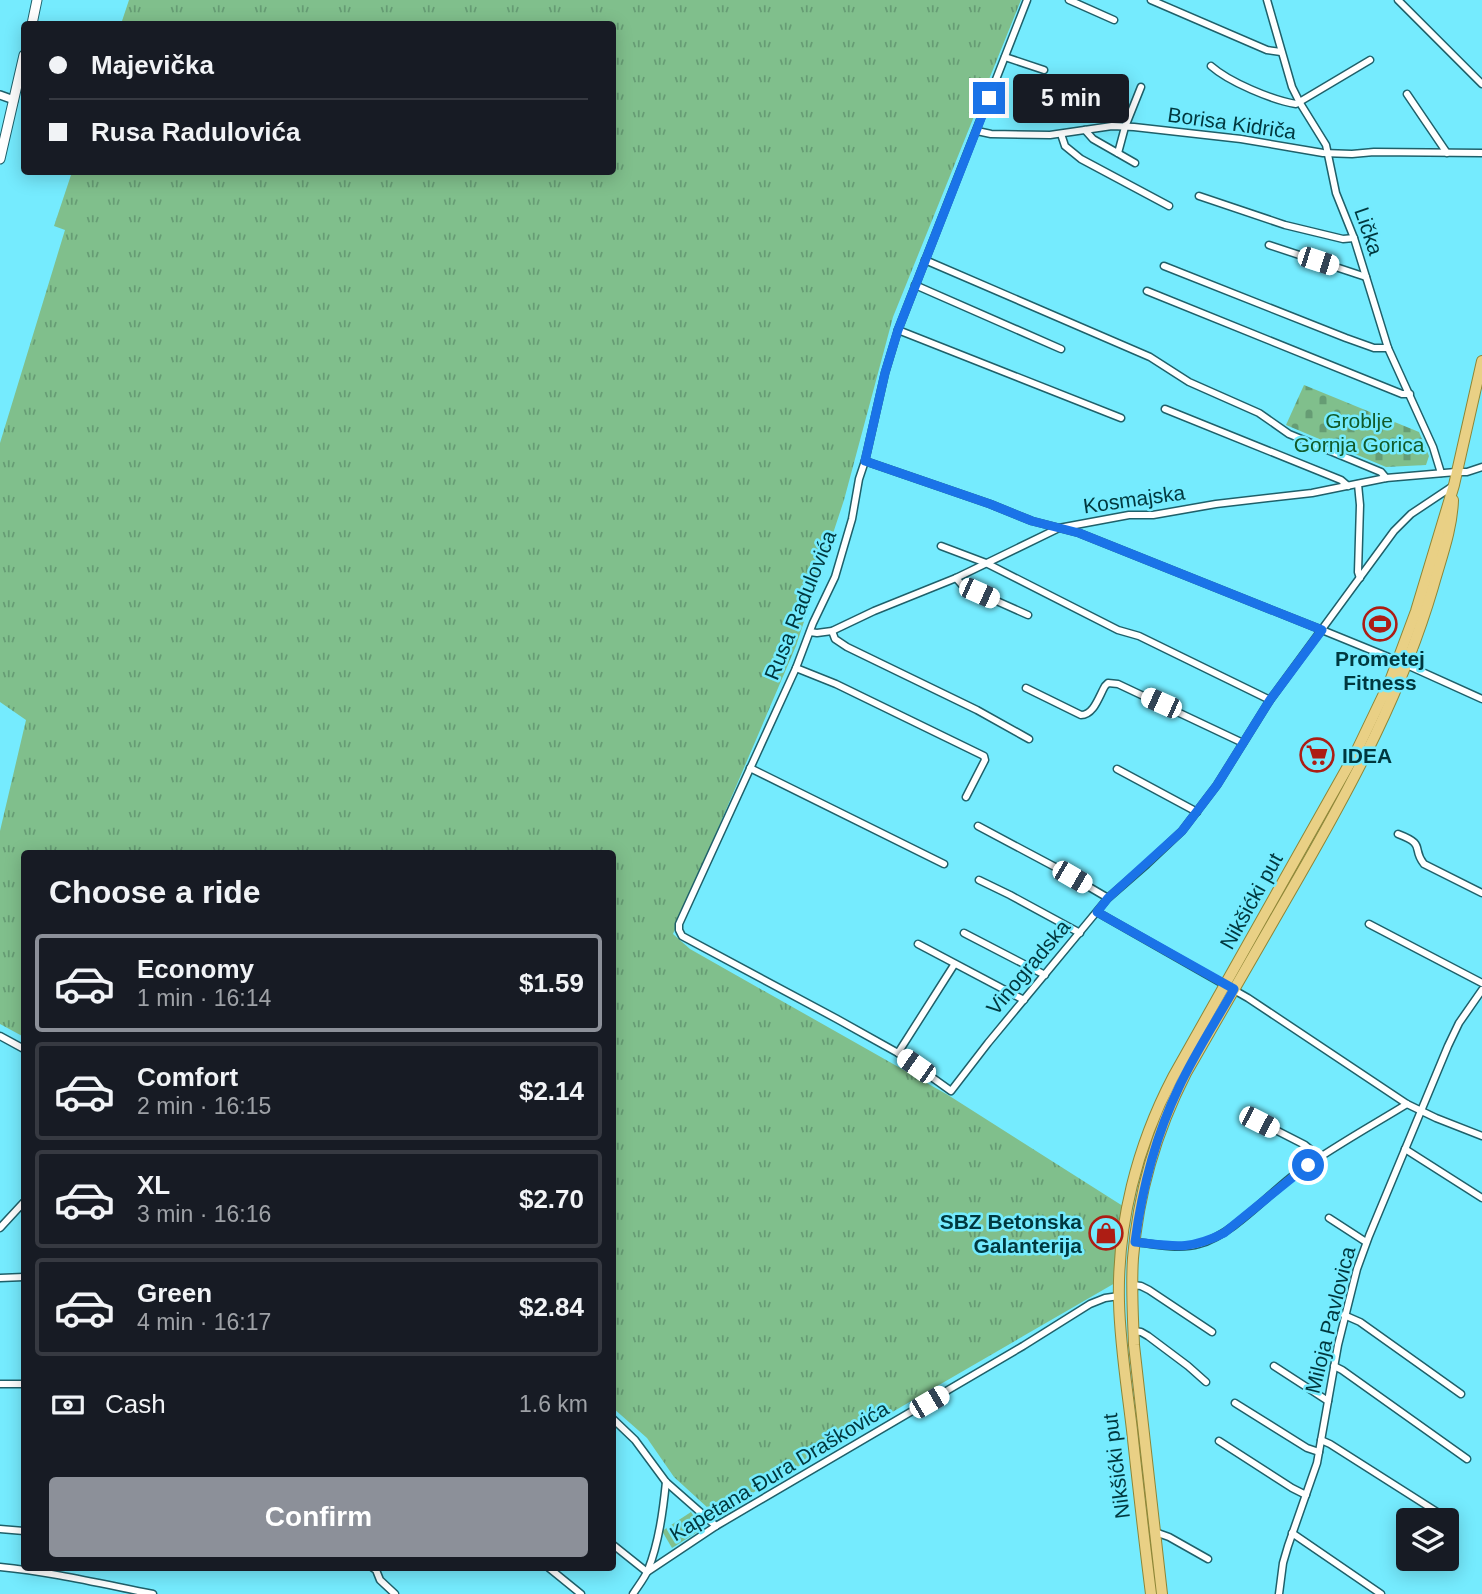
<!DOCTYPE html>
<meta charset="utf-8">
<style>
:root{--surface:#171b24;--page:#20242c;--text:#f1f3f6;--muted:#9ea1a6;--line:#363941;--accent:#8c9099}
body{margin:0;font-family:Arial,sans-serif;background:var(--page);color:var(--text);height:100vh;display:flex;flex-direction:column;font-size:26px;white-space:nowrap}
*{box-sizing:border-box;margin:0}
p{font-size:23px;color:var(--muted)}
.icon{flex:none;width:38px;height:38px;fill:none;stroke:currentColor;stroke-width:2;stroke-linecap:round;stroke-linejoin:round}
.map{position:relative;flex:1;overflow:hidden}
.details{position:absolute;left:21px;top:850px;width:595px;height:721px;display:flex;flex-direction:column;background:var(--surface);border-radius:7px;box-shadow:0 4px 18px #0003}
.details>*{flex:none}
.hud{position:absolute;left:21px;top:21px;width:595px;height:154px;border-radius:7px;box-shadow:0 4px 18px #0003;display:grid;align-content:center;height:154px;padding:0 28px;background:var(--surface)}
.fabs{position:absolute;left:1396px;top:1508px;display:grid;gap:14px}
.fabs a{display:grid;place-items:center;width:63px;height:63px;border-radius:7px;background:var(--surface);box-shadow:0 4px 18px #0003;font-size:35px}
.end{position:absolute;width:32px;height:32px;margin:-16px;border:9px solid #1a73e8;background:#fff;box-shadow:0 0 0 4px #fff}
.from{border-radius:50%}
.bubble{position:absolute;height:49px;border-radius:7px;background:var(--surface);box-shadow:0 4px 18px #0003;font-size:23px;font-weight:800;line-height:49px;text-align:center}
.car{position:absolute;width:21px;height:42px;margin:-21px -10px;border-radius:9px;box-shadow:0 0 5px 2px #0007;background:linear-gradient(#fff 24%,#345 0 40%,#fff 0 76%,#345 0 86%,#fff 0)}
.hud b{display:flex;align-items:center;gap:24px;height:66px;font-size:26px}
.hud b+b{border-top:2px solid var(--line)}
.hud i{width:18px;height:18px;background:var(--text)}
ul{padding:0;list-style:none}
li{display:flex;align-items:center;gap:21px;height:98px;margin:0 14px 10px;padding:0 14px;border:4px solid var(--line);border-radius:7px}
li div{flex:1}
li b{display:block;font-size:26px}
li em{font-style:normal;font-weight:800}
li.active{border-color:var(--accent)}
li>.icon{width:63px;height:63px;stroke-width:1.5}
h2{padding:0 28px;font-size:32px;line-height:84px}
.pay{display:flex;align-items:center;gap:18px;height:77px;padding:0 28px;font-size:26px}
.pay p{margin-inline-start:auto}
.button{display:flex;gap:14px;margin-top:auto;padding:14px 28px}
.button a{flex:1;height:80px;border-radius:7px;background:var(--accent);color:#fff;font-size:28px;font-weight:800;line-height:80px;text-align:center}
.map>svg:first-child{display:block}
</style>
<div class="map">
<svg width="1482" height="1594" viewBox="0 0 1482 1594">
<defs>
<pattern id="grass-tufts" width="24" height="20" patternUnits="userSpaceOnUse" patternTransform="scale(1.75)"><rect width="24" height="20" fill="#80bf8c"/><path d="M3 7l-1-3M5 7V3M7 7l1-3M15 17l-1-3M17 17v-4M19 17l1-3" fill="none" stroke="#669c74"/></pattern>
<pattern id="cemetery-stones" width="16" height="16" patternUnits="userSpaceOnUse" patternTransform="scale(1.75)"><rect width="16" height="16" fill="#80bf8c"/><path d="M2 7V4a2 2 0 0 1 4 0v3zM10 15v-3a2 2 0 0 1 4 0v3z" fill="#669c74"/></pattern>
</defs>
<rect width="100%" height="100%" fill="#75ebfe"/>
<path fill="url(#grass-tufts)" d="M129 0H1021L893 317 844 500 796 646 673 934 690 949 948 1095 1126 1208 1122 1279 723 1510 709 1509 674 1477 647 1438 613 1408 612 854H24V1037L0 1024V831L26 720 0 702V443L65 230 54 226 72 172H612V24H121Z"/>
<path fill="url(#cemetery-stones)" d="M1304 385 1419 432 1429 456 1426 465 1386 467 1286 425Z"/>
<path fill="#80bf8c" d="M691 1512 702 1529 672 1548 662 1531Z"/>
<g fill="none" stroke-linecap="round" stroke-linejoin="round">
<defs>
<g id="minor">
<path d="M1027 0 898 330 885 373 865 461 859 479 852 519 835 577 813 623 796 668 679 924V930L682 936 837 1019 898 1053 951 1091 988 1043 1108 898 1147 864 1182 831 1217 785 1270 700 1394 531 1411 514 1453 486"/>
<path d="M1069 0 1114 20"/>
<path d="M1151 0 1267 50 1281 52"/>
<path d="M1267 0 1292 87 1300 103 1326 145 1336 193 1354 238 1388 348 1433 447 1441 473"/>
<path d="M1398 0 1482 84"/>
<path d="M1005 57 1044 70"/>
<path d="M1211 66C1229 82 1272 100 1296 104L1370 60"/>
<path d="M1407 94 1447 153"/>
<path d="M1085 130 1093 139 1135 163"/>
<path d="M977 131 991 134 1050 135 1112 126 1134 127 1241 139 1323 153 1352 154 1374 152 1482 153"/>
<path d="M1061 134 1065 146 1081 159 1169 206"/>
<path d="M1118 153 1125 127 1141 87"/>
<path d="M1199 196 1285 225 1343 239 1354 238"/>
<path d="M1269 245 1366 277"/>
<path d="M925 260 1150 357 1189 382 1259 413 1289 434 1381 472 1386 478"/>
<path d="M1164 266 1346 338 1374 348H1388"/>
<path d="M915 285 1061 349"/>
<path d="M1147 291 1402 394H1410"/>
<path d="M898 330 1121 418"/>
<path d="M1165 409 1341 480 1348 486"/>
<path d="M865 461 990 504 1032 521 1079 533 1322 630 1398 661 1482 699"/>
<path d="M1358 484 1360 505 1358 572 1360 578"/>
<path d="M941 546 986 563 1118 630 1139 636 1270 700"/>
<path d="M956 578 963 586 1028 615"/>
<path d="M832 631 835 639 847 647 977 710 1029 739"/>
<path d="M810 632 817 633 832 631 874 611 956 578 1059 528 1129 515H1153L1216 504 1312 493 1386 478 1456 472H1467L1482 467"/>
<path d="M796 668 836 684 984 756 985 760 966 797"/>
<path d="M1026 688 1081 715C1094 715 1099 696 1105 686L1108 683 1118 684 1243 743"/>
<path d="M750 768 944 864"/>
<path d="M1117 769 1197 812"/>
<path d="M978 826 1055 867 1108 898"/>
<path d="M1398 834C1427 845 1411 848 1424 864L1482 893"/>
<path d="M979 880 1010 895 1080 933"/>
<path d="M1097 912 1248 998 1407 1104 1436 1118 1482 1136"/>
<path d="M1369 924 1482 983"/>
<path d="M964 933 1045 975"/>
<path d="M918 944 1024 1000"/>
<path d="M0 1036 24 1049"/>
<path d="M898 1053 954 965"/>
<path d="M1260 1122 1305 1145 1320 1157"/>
<path d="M1405 1149 1482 1198"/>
<path d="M1329 1218 1366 1242"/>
<path d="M0 1228 24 1202"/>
<path d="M1135 1242C1156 1244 1179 1250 1199 1244 1233 1235 1269 1193 1298 1172 1333 1147 1371 1126 1407 1104"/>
<path d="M0 1278 24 1277"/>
<path d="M1133 1285 1141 1286 1149 1290 1212 1332"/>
<path d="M1344 1315 1360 1322 1461 1394"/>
<path d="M1134 1331 1141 1332 1148 1336 1188 1366 1206 1382"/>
<path d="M1274 1366 1328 1401"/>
<path d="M1334 1366 1342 1370 1467 1459"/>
<path d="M0 1384H24"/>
<path d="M1235 1403 1307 1448 1319 1452"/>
<path d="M612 1418 635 1440 666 1482 716 1526"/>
<path d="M1321 1440 1330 1444 1437 1512"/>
<path d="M1219 1441 1292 1488 1306 1495"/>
<path d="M0 1529 24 1531"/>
<path d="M1155 1532 1169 1537 1208 1559"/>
<path d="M1292 1533 1381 1594"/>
<path d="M612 1544 647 1572"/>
<path d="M0 1567C52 1572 102 1584 153 1594"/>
<path d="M373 1568 376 1570 380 1580 395 1594"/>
<path d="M549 1568 581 1594"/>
<path d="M647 1572 716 1526 1023 1346 1090 1304 1105 1298 1119 1296"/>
<path d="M633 1594C638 1586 644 1579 648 1570 659 1542 663 1511 666 1482"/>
<path d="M1279 1594 1283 1563 1288 1546 1317 1463 1338 1345 1357 1269 1369 1236 1448 1046 1459 1023 1482 990"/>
</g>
<path id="tertiary" d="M0 95 14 100"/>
<g id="secondary">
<path d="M32 24 37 0"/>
<path d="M0 159 24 55"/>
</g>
<g id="primary">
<path d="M1151 1594C1144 1539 1138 1485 1132 1430 1127 1387 1120 1345 1119 1302 1117 1224 1137 1146 1173 1077L1356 752 1390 681 1416 611 1454 485 1482 361"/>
<path d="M1162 1594 1134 1345C1133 1316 1131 1287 1133 1258 1138 1194 1157 1130 1186 1073 1224 1007 1262 941 1300 875 1354 781 1402 692 1433 587 1441 558 1452 530 1453 500"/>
</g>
</defs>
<use href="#minor" stroke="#1f606a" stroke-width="9"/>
<use href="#tertiary" stroke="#1f606a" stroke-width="10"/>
<use href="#secondary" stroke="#1f606a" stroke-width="11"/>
<use href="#primary" stroke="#8e8637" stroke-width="12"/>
<use href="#minor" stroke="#fff" stroke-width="6"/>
<use href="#tertiary" stroke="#fff" stroke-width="7"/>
<use href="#secondary" stroke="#fff" stroke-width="9"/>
<use href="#primary" stroke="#e9d085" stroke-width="10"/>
</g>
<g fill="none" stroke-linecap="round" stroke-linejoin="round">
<path stroke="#1a73e8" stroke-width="9" d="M989 98 898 330 885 373 865 461 990 504 1032 521 1079 533 1322 630 1270 700 1217 785 1182 831 1108 898 1097 912 1234 989C1216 1021 1195 1053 1179 1087 1156 1135 1142 1189 1135 1242 1173 1246 1188 1251 1224 1233L1308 1165"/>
</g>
<defs>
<symbol id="stadium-ring" viewBox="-11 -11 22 22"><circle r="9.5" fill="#75ebfe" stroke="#ad1d14" stroke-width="1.5"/><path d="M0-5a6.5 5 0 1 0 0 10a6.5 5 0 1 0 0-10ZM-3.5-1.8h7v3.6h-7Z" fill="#ad1d14"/></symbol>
<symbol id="supermarket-ring" viewBox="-11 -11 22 22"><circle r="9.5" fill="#75ebfe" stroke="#ad1d14" stroke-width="1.5"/><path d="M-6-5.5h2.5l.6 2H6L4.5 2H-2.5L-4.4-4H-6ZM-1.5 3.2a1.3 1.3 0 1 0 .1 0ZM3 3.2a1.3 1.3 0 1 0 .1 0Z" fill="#ad1d14"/></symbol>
<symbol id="shop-ring" viewBox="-11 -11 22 22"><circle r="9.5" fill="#75ebfe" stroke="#ad1d14" stroke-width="1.5"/><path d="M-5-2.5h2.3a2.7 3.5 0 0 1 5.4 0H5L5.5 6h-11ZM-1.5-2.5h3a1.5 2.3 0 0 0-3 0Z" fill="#ad1d14"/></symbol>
</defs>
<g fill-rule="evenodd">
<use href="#stadium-ring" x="1361" y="605" width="38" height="38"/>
<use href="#supermarket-ring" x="1298" y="736" width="38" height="38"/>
<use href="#shop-ring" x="1087" y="1214" width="38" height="38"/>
</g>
<g text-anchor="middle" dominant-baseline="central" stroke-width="5" stroke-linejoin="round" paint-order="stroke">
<g font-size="21" fill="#00383f" stroke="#75ebfe">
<text transform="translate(1232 123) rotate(8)">Borisa Kidriča</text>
<text transform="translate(1369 231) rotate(71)">Lička</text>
<text transform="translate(1134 499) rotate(-8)">Kosmajska</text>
<text transform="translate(800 605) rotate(-68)">Rusa Radulovića</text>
<text transform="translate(1251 901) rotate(-61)">Nikšićki put</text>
<text transform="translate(1028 967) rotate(-50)">Vinogradska</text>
<text transform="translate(1330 1320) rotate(-76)">Miloja Pavlovica</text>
<text transform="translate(1116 1466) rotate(-97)">Nikšićki put</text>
<text transform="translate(779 1471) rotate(-31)">Kapetana Đura Draškovića</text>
</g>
<g font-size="21" fill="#115a29" stroke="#75ebfe">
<text x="1359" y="420">Groblje<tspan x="1359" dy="24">Gornja Gorica</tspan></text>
</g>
<g font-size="21" font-weight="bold" fill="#00383f" stroke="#75ebfe">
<text x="1380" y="658">Prometej<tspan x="1380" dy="24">Fitness</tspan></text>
<text x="1342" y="755" text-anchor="start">IDEA</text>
<text x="1082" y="1221" text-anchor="end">SBZ Betonska<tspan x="1082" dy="24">Galanterija</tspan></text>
</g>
</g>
</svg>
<div class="fabs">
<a><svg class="icon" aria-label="layers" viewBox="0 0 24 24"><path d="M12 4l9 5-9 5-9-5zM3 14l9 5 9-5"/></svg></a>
</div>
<i class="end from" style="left:1308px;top:1165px"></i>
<i class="end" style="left:989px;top:98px"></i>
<div class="bubble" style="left:1013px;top:74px;width:116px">5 min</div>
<i class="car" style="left:1318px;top:261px;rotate:108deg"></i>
<i class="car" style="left:979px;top:593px;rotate:114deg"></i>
<i class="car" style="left:1161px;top:703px;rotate:294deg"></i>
<i class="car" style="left:1072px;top:877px;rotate:120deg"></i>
<i class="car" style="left:916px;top:1066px;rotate:305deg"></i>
<i class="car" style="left:1259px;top:1122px;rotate:117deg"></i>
<i class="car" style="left:929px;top:1402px;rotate:60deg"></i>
<div class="hud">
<b><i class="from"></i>Majevička</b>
<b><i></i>Rusa Radulovića</b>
</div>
<section class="details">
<h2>Choose a ride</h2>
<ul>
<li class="active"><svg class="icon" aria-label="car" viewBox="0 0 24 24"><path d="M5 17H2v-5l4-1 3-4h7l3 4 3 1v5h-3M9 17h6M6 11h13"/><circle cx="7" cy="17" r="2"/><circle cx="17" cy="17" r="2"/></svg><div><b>Economy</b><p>1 min · 16:14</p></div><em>$1.59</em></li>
<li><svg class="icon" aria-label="car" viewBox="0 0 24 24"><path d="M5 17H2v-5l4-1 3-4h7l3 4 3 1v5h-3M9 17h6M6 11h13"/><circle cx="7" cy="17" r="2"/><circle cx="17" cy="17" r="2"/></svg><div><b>Comfort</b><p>2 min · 16:15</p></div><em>$2.14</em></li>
<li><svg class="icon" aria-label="car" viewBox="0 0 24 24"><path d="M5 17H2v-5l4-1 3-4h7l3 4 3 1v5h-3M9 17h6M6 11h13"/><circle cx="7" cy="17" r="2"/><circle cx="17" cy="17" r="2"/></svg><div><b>XL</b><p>3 min · 16:16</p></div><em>$2.70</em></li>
<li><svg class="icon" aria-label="car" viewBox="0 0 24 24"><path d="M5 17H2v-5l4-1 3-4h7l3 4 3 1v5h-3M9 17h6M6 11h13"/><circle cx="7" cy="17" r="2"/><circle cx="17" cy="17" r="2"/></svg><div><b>Green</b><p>4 min · 16:17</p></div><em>$2.84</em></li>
</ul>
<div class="pay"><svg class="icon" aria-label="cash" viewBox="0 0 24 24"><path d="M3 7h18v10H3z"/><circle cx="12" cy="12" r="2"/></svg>Cash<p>1.6 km</p></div>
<div class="button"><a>Confirm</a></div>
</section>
</div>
